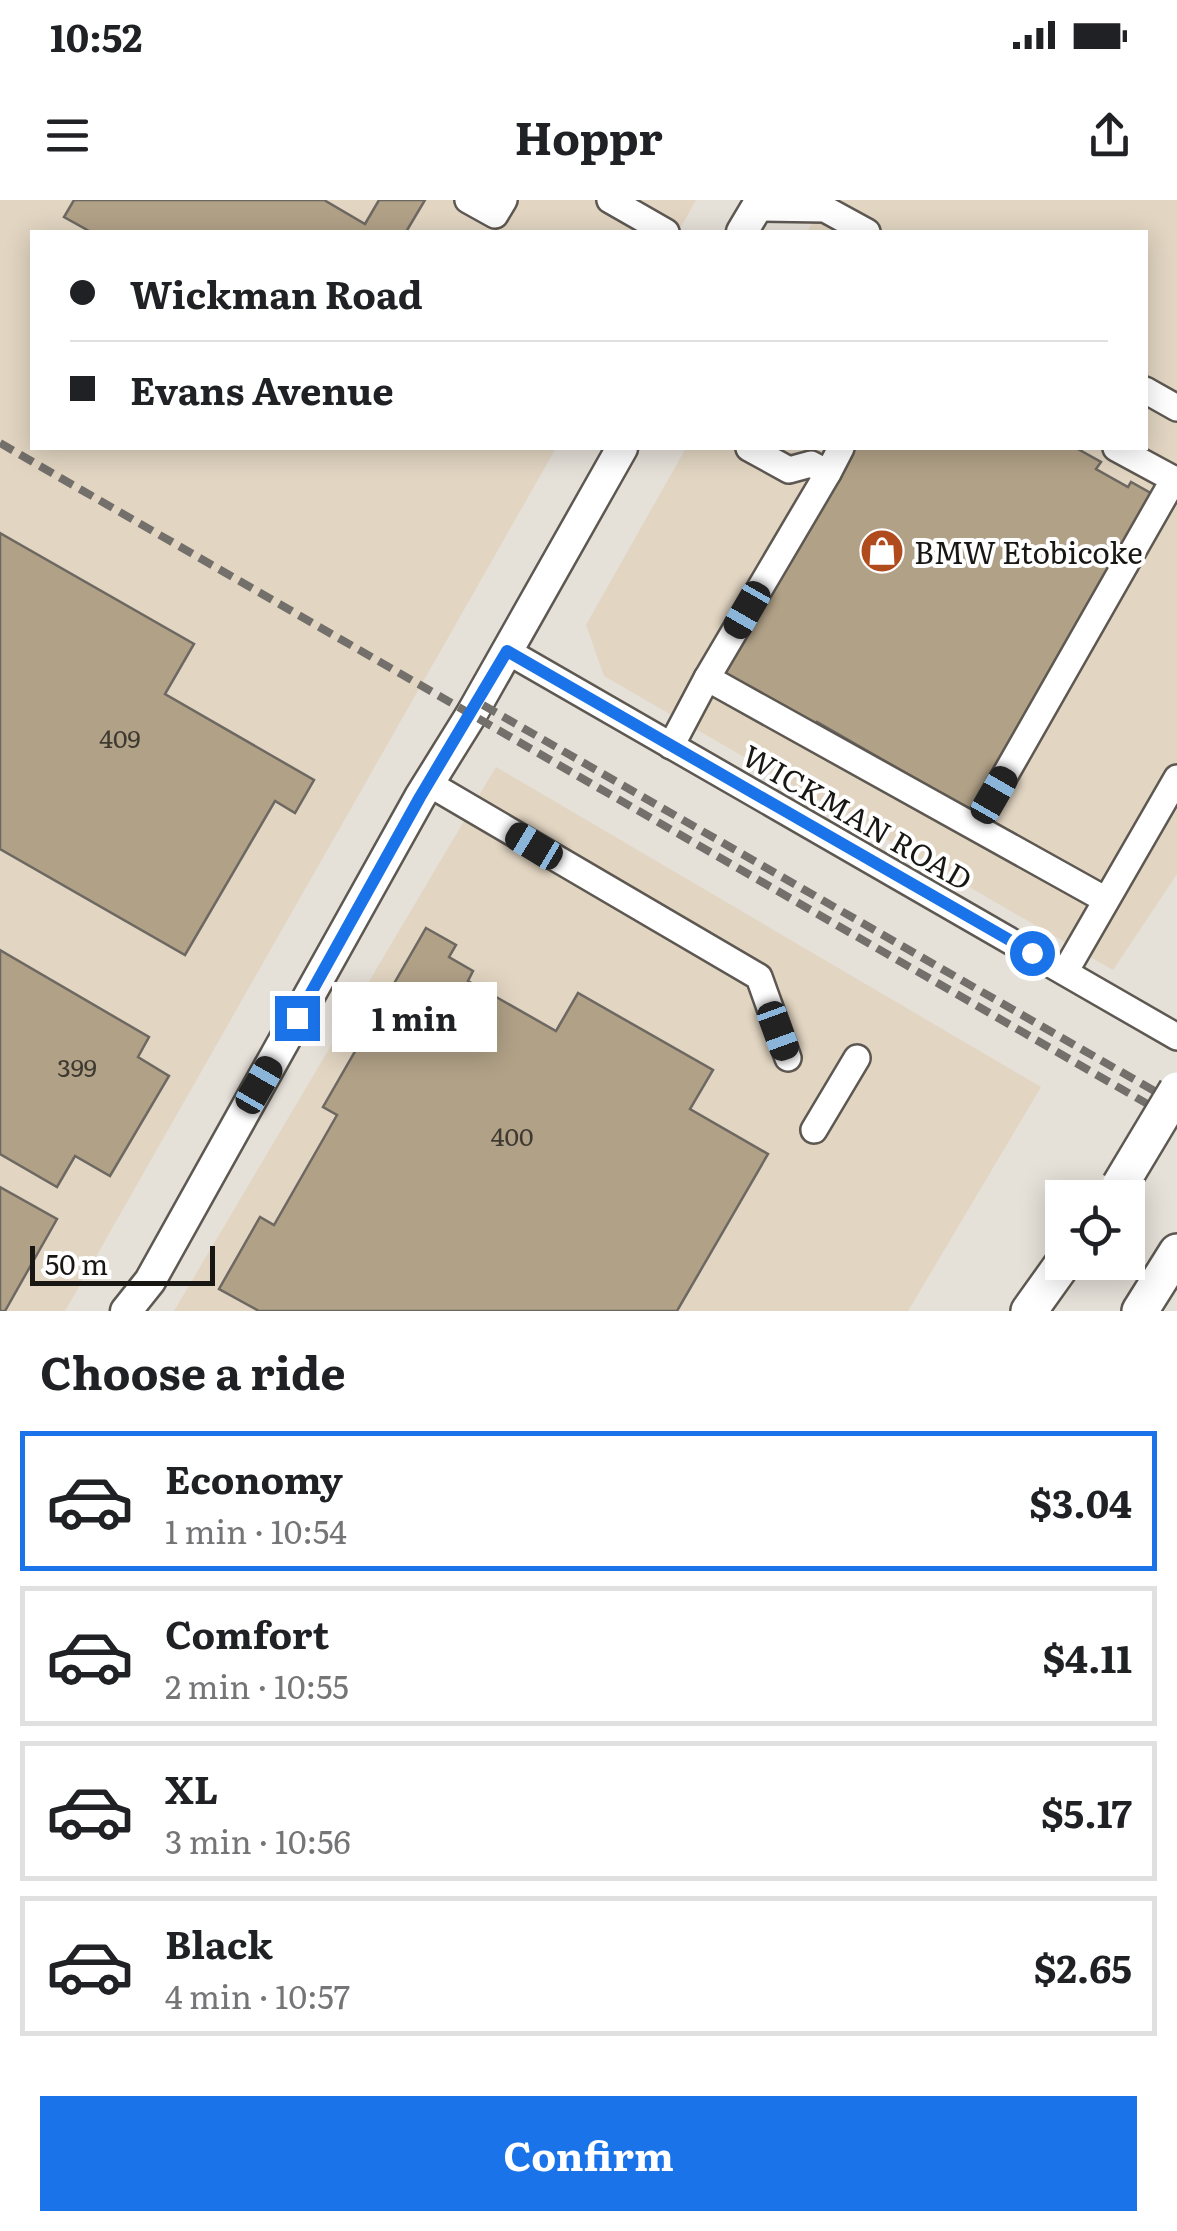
<!DOCTYPE html>
<meta charset="utf-8">
<style>
:root{--surface:#fff;--page:#f2f2f2;--text:#202124;--muted:#757577;--line:#e0e0e0;--accent:#1a73e8}
body{margin:0;font-family:Literata,serif;background:var(--page);color:var(--text);height:100vh;display:flex;flex-direction:column;font-size:38px;white-space:nowrap}
*{box-sizing:border-box;margin:0}
p{font-size:32px;color:var(--muted)}
.icon{flex:none;width:55px;height:55px;fill:none;stroke:currentColor;stroke-width:2;stroke-linecap:round;stroke-linejoin:round}
.map{position:relative;height:1111px;overflow:hidden}
.drawer{display:flex;flex-direction:column;background:var(--surface);flex:1}
.drawer>*{flex:none}
.banner{position:absolute;left:30px;top:30px;width:1118px;height:220px;border-radius:0px;box-shadow:0 5px 25px #0003;display:grid;align-content:center;height:220px;padding:0 40px;background:var(--surface)}
.controls{position:absolute;left:1045px;top:980px;display:grid;gap:20px}
.controls a{display:grid;place-items:center;width:100px;height:100px;border-radius:0px;background:var(--surface);box-shadow:0 5px 25px #0003;font-size:50px}
.scale{position:absolute;left:30px;bottom:25px;width:185px;box-sizing:border-box;padding-left:10px;border:5px solid #191714;border-top:0;font-size:28px;line-height:35px;white-space:nowrap;color:#191714;-webkit-text-stroke:8px #fff;paint-order:stroke}
.end{position:absolute;width:45px;height:45px;margin:-22px;border:12px solid #1a73e8;background:#fff;box-shadow:0 0 0 5px #fff}
.from{border-radius:50%}
.bubble{position:absolute;height:70px;border-radius:0px;background:var(--surface);box-shadow:0 5px 25px #0003;font-size:32px;font-weight:700;line-height:70px;text-align:center}
.car{position:absolute;width:30px;height:60px;margin:-30px -15px;border-radius:12px;box-shadow:0 0 8px 2px #0007;background:linear-gradient(#222 24%,#8ab4d8 0 40%,#222 0 76%,#8ab4d8 0 86%,#222 0)}
.banner b{display:flex;align-items:center;gap:35px;height:95px;font-size:38px}
.banner b+b{border-top:2px solid var(--line)}
.banner i{width:25px;height:25px;background:var(--text)}
ul{padding:0;list-style:none}
li{display:flex;align-items:center;gap:30px;height:140px;margin:0 20px 15px;padding:0 20px;border:5px solid var(--line);border-radius:0px}
li div{flex:1}
li b{display:block;font-size:38px}
li em{font-style:normal;font-weight:700}
li.current{border-color:var(--accent)}
li>.icon{width:90px;height:90px;stroke-width:1.5}
h2{padding:0 40px;font-size:45px;line-height:120px}
.cta{display:flex;gap:20px;margin-top:auto;padding:20px 40px}
.cta a{flex:1;height:115px;border-radius:0px;background:var(--accent);color:#fff;font-size:40px;font-weight:700;line-height:115px;text-align:center}
.status{display:flex;justify-content:space-between;align-items:center;height:70px;padding:0 50px;background:var(--surface);direction:ltr}
.status svg{height:28px;fill:currentColor}
header{display:flex;justify-content:space-between;align-items:center;height:130px;padding:0 40px;background:var(--surface);font-size:45px;font-weight:700}
.map>svg:first-child{display:block}
</style>
<div class="status"><b>10:52</b><svg viewBox="0 0 49 12"><path d="M0 12V9h3v3zM5 12V6h3v6zM10 12V3h3v9zM15 12V0h3v12zM26 1h20v11H26zM47 4h2v5h-2z"/></svg></div>
<header><svg class="icon" aria-label="menu" viewBox="0 0 24 24"><path d="M4 6h16M4 12h16M4 18h16"/></svg>Hoppr<svg class="icon" aria-label="share" viewBox="0 0 24 24"><path d="M12 15V3M7 8l5-5 5 5M5 13v7h14v-7"/></svg></header>
<div class="map">
<svg width="1177" height="1111" viewBox="0 0 1177 1111">
<rect width="100%" height="100%" fill="#e5e0d8"/>
<g fill="#e2d5c2">
<path d="M0 0H696L678 32H32V248H556L65 1111H0Z"/>
<path d="M825 0H1177V674L1113 770 604 476 586 425 686 248H1145V32H807Z"/>
<path d="M496 567 1041 887 908 1111H174Z"/>
</g>
<g fill="#b1a187" stroke="#6d6861" stroke-width="2.5">
<path d="M74 0H324L365 24 379 0H425L406 32H91L64 17Z"/>
<path d="M850 248H1076L1101 262 1096 269 1128 287 1131 282 1156 296 971 619 947 606 951 599 817 522 811 532 718 478Z"/>
<path d="M0 333 194 444 165 494 314 580 295 613 275 601 185 755 0 649Z"/>
<path d="M426 728 456 745 449 757 473 771 468 781 556 831 578 793 713 870 690 909 768 954 677 1111H259L219 1089 260 1017 274 1025 337 915 323 907Z"/>
<path d="M0 750 149 837 138 857 169 876 110 976 75 956 57 987 0 954Z"/>
<path d="M0 987 57 1019 5 1111H0Z"/>
</g>
<g fill="none" stroke-linecap="round" stroke-linejoin="round">
<defs>
<g id="minor">
<path d="M468 0 495 15 504 0"/>
<path d="M610 0 666 32"/>
<path d="M757 8 825 9 867 32"/>
<path d="M1145 190 1177 208"/>
<path d="M749 248 789 270 811 264 828 273 841 248"/>
<path d="M1116 248 1177 281"/>
<path d="M507 451 1177 837"/>
<path d="M707 478 828 273"/>
<path d="M671 546 707 478 1106 700"/>
<path d="M428 583 759 777 788 858"/>
<path d="M976 626 1174 279"/>
<path d="M1065 772 1177 578"/>
<path d="M814 930 857 858"/>
</g>
<g id="major">
<path d="M742 32 761 0"/>
<path d="M126 1111 150 1081 420 597 471 515 622 248"/>
</g>
<g id="highway">
<path d="M1029 1111 1064 1062"/>
<path d="M1140 1111 1177 1052"/>
</g>
</defs>
<use href="#minor" stroke="#5d5851" stroke-width="30"/>
<use href="#major" stroke="#5d5851" stroke-width="35"/>
<use href="#highway" stroke="#5d5851" stroke-width="40"/>
<use href="#minor" stroke="#fff" stroke-width="25"/>
<use href="#major" stroke="#fff" stroke-width="30"/>
<use href="#highway" stroke="#fff" stroke-width="35"/>
<g stroke="#73706b" stroke-width="8" stroke-dasharray="15 8" stroke-linecap="butt">
<path d="M0 243 1177 921"/>
<path d="M483 505 1177 904"/>
</g>
<defs>
<path id="highway-bridge" d="M1120 985 1177 890"/>
</defs>
<use href="#highway-bridge" stroke="#5d5851" stroke-width="40" stroke-linecap="butt"/>
<use href="#highway-bridge" stroke="#fff" stroke-width="35"/>
</g>
<g fill="none" stroke-linecap="round" stroke-linejoin="round">
<path stroke="#1a73e8" stroke-width="12" d="M297 818 420 597 507 451 1032 753"/>
</g>
<defs>
<symbol id="shop-disc" viewBox="-11 -11 22 22"><circle r="9.5" fill="#b04b1d" stroke="#fff"/><path d="M-5-2.5h2.3a2.7 3.5 0 0 1 5.4 0H5L5.5 6h-11ZM-1.5-2.5h3a1.5 2.3 0 0 0-3 0Z" fill="#fff"/></symbol>
</defs>
<g fill-rule="evenodd">
<use href="#shop-disc" x="857" y="326" width="50" height="50"/>
</g>
<g text-anchor="middle" dominant-baseline="central" stroke-width="8" stroke-linejoin="round" paint-order="stroke">
<g font-size="25" fill="#3f3a31">
<text x="120" y="537">409</text>
<text x="77" y="866">399</text>
<text x="512" y="935">400</text>
</g>
<g font-size="30" fill="#191714" stroke="#fff" text-anchor="start">
<text x="914" y="351">BMW Etobicoke</text>
</g>
<g font-size="30" fill="#191714" stroke="#fff">
<text transform="translate(858 616) rotate(30)">WICKMAN ROAD</text>
</g>
</g>
</svg>
<div class="controls">
<a><svg class="icon" aria-label="locate" viewBox="0 0 24 24"><circle cx="12" cy="12" r="6"/><path d="M12 2v4M12 18v4M2 12h4M18 12h4"/></svg></a>
</div>
<div class="scale">50 m</div>
<i class="end from" style="left:1032px;top:753px"></i>
<i class="end" style="left:297px;top:818px"></i>
<div class="bubble" style="left:332px;top:782px;width:165px">1 min</div>
<i class="car" style="left:747px;top:410px;rotate:210deg"></i>
<i class="car" style="left:994px;top:595px;rotate:30deg"></i>
<i class="car" style="left:534px;top:646px;rotate:301deg"></i>
<i class="car" style="left:778px;top:831px;rotate:160deg"></i>
<i class="car" style="left:259px;top:885px;rotate:30deg"></i>
<div class="banner">
<b><i class="from"></i>Wickman Road</b>
<b><i></i>Evans Avenue</b>
</div>
</div>
<section class="drawer">
<h2>Choose a ride</h2>
<ul>
<li class="current"><svg class="icon" aria-label="car" viewBox="0 0 24 24"><path d="M5 17H2v-5l4-1 3-4h7l3 4 3 1v5h-3M9 17h6M6 11h13"/><circle cx="7" cy="17" r="2"/><circle cx="17" cy="17" r="2"/></svg><div><b>Economy</b><p>1 min · 10:54</p></div><em>$3.04</em></li>
<li><svg class="icon" aria-label="car" viewBox="0 0 24 24"><path d="M5 17H2v-5l4-1 3-4h7l3 4 3 1v5h-3M9 17h6M6 11h13"/><circle cx="7" cy="17" r="2"/><circle cx="17" cy="17" r="2"/></svg><div><b>Comfort</b><p>2 min · 10:55</p></div><em>$4.11</em></li>
<li><svg class="icon" aria-label="car" viewBox="0 0 24 24"><path d="M5 17H2v-5l4-1 3-4h7l3 4 3 1v5h-3M9 17h6M6 11h13"/><circle cx="7" cy="17" r="2"/><circle cx="17" cy="17" r="2"/></svg><div><b>XL</b><p>3 min · 10:56</p></div><em>$5.17</em></li>
<li><svg class="icon" aria-label="car" viewBox="0 0 24 24"><path d="M5 17H2v-5l4-1 3-4h7l3 4 3 1v5h-3M9 17h6M6 11h13"/><circle cx="7" cy="17" r="2"/><circle cx="17" cy="17" r="2"/></svg><div><b>Black</b><p>4 min · 10:57</p></div><em>$2.65</em></li>
</ul>
<div class="cta"><a>Confirm</a></div>
</section>
